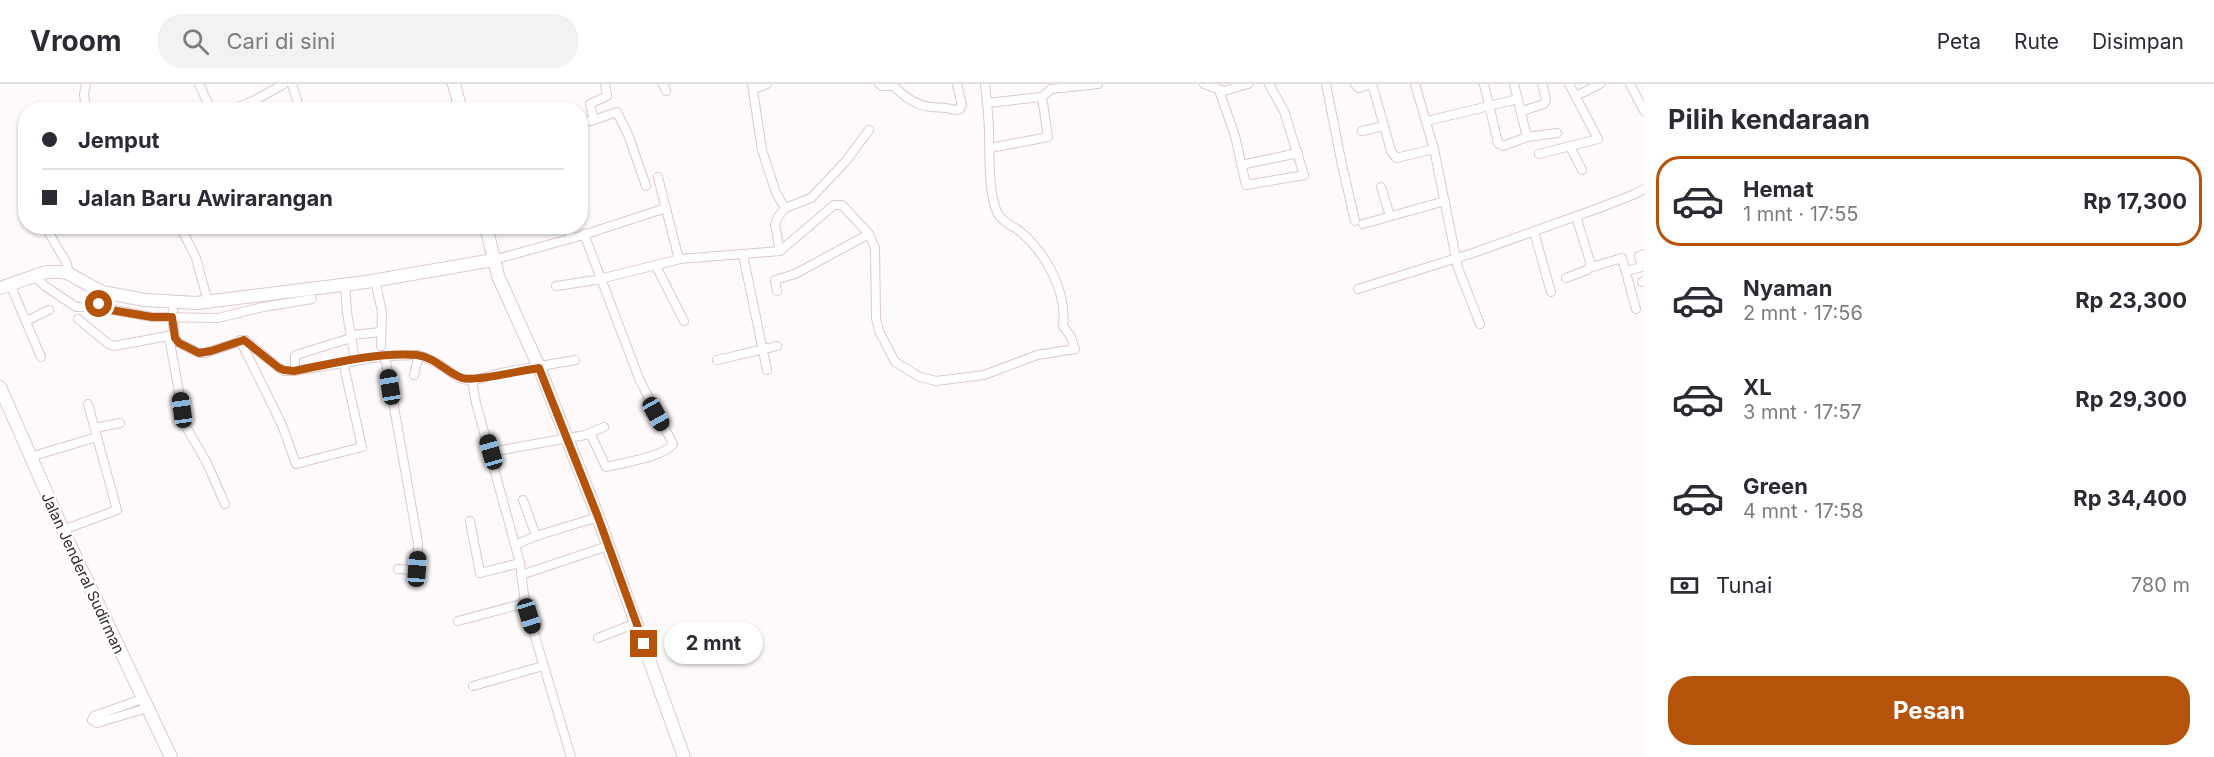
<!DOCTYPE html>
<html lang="id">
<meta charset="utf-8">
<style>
:root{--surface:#fff;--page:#f2f2f3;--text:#2b2b33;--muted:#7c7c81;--line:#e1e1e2;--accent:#b45309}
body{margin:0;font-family:Inter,sans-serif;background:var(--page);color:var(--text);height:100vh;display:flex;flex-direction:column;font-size:22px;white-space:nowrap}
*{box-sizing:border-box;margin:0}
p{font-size:20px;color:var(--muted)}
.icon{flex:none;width:33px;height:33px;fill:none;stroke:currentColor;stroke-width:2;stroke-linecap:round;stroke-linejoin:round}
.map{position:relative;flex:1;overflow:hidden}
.panel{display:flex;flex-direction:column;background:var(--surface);width:570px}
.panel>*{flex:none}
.top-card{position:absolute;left:18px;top:18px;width:570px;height:132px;border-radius:24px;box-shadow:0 2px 4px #0004;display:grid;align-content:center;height:132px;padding:0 24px;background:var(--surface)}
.end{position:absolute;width:27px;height:27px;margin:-14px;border:8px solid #b45309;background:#fff;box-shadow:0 0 0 3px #fff}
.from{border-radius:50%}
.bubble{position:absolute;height:42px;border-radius:21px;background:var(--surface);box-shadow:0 2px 4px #0004;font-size:20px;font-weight:700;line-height:42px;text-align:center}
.car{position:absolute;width:18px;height:36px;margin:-18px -9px;border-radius:8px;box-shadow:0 0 4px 2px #0007;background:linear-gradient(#222 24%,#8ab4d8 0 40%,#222 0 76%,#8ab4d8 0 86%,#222 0)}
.top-card b{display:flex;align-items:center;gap:21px;height:57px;font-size:22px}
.top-card b+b{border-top:2px solid var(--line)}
.top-card i{width:15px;height:15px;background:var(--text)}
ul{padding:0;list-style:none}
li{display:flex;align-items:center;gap:18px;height:90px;margin:0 12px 9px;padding:0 12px;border:3px solid transparent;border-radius:24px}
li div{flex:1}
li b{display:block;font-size:22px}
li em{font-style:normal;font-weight:700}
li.on{border-color:var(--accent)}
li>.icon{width:54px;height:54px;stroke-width:1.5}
h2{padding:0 24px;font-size:27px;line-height:72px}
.pay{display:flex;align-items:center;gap:15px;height:66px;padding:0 24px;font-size:22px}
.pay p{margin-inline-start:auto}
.action{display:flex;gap:12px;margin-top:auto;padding:12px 24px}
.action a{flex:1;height:69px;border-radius:24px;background:var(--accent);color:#fff;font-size:24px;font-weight:700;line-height:69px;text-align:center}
header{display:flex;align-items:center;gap:36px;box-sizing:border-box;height:84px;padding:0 30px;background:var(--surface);border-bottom:2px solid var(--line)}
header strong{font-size:28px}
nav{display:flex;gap:33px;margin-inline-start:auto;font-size:21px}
.search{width:420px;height:54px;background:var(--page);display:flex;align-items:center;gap:15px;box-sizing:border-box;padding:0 21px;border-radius:24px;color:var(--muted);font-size:22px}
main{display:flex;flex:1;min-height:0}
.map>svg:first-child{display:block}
</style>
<header>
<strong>Vroom</strong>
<div class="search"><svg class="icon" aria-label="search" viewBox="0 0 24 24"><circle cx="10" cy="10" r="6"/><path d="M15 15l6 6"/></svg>Cari di sini</div>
<nav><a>Peta</a><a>Rute</a><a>Disimpan</a></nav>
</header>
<main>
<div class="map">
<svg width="1644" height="673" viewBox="0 0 1644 673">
<rect width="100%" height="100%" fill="#fef9fb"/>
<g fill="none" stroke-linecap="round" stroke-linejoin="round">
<defs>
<g id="street">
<path d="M199 0 211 26"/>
<path d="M292 0 300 26"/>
<path d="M663 0 666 7"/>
<path d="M752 0 762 66 776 109 785 124"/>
<path d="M879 0 882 2H894C903 12 916 21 931 23 940 24 946 23 955 26L960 25 962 21 957 0"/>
<path d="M1204 0 1224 7 1248 0"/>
<path d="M1326 0 1342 81 1355 137"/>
<path d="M1355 0 1359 4 1371 0"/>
<path d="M1415 0 1434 65 1458 184 1480 240"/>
<path d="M1484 0 1498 59 1503 62 1527 53 1514 0"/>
<path d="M1630 0 1644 27"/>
<path d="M754 5 767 0"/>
<path d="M1219 6 1235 52 1246 101 1304 91 1284 27 1269 0"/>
<path d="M1576 12 1600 0"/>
<path d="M987 19 1042 13 1051 5 1098 0"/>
<path d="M86 26 84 10 86 0"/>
<path d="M231 26 255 16 284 0"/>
<path d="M1522 27 1544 20 1546 15 1542 0"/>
<path d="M594 36 617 28 629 53 646 102"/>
<path d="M1427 37 1518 15"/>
<path d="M580 39 594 36 590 20 607 12 605 0"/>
<path d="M1384 42 1391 67 1396 74 1434 65"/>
<path d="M1362 47 1384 42 1372 0"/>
<path d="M1527 53 1557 49"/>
<path d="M1570 63 1582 86"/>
<path d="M990 64 1048 53 1042 13"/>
<path d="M1539 70 1598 55 1569 0"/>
<path d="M1241 81 1298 69"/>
<path d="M26 93V100"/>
<path d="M658 93 678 172"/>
<path d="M1381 103 1390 132"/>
<path d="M1363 140 1445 117"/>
<path d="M45 142 67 180 69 190"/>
<path d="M180 142 196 174 208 218"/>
<path d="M566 142 572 154"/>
<path d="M1534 148 1551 208"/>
<path d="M584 150 640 297 673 360C664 373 621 379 606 383L590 349"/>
<path d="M869 150 875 164 876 234 879 247 895 278 920 293 936 297 984 291 1037 271 1075 265 1071 253 1063 242C1067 208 1047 171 1022 149 1014 142 1001 138 997 128 988 107 990 74 989 51 989 34 987 17 985 0"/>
<path d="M780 167 775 141 778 133 785 124 811 114 846 77 869 46"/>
<path d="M743 171 767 286"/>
<path d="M493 176 580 152 666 124"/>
<path d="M656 182 684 237"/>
<path d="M1589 184 1622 174 1636 225"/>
<path d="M1626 187 1642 183 1639 172 1644 170"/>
<path d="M35 193 45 202 76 223H98L152 233 218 234 263 223 312 215"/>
<path d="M1566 194 1587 186 1591 181 1576 132"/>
<path d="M375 196 382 228 381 262"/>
<path d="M1642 198 1644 197"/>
<path d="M10 200 41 273"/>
<path d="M345 200 347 229 355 276"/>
<path d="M556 202 596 196 680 175 780 167 834 121H842L869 150 795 190 775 196 777 207"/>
<path d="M1358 205 1473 169 1599 124 1635 110 1644 105"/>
<path d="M174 217 172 233 175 254 179 259 199 269H205L245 256 279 284 284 287H294L385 272 419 271 439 280 459 294 472 297 500 289 575 276"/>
<path d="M78 235 107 259 114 262 173 251"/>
<path d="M26 237 49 226"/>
<path d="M351 251 381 248"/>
<path d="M169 253 185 341 207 379 225 420"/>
<path d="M240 256 282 341 296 380 362 363 343 278"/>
<path d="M385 272 418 459 417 486 398 485"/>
<path d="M717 276 777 262"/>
<path d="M295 287V272L296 271 351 254"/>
<path d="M414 291 419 271"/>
<path d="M472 297 476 319 520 479 525 519 571 673"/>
<path d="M95 344 120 339"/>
<path d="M491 368 585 351 604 343"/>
<path d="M30 373 97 353 88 320"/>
<path d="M523 416 536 452"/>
<path d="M470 437 480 489 520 479"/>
<path d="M63 446 117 426 97 353"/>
<path d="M515 461 536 452 598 433"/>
<path d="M521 491 608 462"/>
<path d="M458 537 525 519"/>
<path d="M598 554 636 539"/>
<path d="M473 602 543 582"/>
<path d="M142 615 94 632 92 636 97 639 147 624"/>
</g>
<g id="secondary">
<path d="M454 0 461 26"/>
<path d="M486 142 498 192 539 283 598 433 684 673"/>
<path d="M0 204 46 188H63L69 190 102 208 145 216 197 219 366 198 493 176"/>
<path d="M0 303 63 446 171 673"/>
</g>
</defs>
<use href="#street" stroke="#dec8cf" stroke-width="10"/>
<use href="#secondary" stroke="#dec8cf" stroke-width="14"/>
<use href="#street" stroke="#fff" stroke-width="8"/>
<use href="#secondary" stroke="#fff" stroke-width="12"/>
</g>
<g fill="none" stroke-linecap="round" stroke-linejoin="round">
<path stroke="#b45309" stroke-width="8" d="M99 220 98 223 105 225 152 233H172L175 254 179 259 199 269 211 267 244 256 279 284 284 286 294 287C334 279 377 268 417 271 435 273 447 289 462 294 474 298 523 286 539 284L598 433 644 560"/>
</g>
<g text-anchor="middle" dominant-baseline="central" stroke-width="4.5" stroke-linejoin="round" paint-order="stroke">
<g font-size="15" fill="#322a2d" stroke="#fff">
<text transform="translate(83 489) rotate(65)">Jalan Jenderal Sudirman</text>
</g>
</g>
</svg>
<i class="end from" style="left:99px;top:220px"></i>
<i class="end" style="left:644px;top:560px"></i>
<div class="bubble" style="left:664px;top:538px;width:99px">2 mnt</div>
<i class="car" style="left:390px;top:303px;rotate:351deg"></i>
<i class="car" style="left:182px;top:326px;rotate:352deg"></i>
<i class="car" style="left:656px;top:330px;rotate:151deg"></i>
<i class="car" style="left:491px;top:368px;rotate:344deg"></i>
<i class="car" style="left:417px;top:485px;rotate:4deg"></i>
<i class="car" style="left:529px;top:532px;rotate:163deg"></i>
<div class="top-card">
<b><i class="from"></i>Jemput</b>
<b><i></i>Jalan Baru Awirarangan</b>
</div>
</div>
<section class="panel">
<h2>Pilih kendaraan</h2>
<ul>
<li class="on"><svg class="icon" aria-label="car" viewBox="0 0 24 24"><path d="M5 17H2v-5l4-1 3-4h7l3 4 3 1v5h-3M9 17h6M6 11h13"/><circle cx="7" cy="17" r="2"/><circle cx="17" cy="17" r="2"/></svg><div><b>Hemat</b><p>1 mnt · 17:55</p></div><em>Rp 17,300</em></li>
<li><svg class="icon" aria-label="car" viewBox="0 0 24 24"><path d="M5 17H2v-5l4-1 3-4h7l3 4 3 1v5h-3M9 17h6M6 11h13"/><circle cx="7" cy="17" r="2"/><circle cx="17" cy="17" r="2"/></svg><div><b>Nyaman</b><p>2 mnt · 17:56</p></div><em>Rp 23,300</em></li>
<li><svg class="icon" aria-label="car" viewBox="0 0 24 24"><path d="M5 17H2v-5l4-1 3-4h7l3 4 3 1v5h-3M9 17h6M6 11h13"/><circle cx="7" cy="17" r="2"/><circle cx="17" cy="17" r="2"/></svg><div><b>XL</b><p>3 mnt · 17:57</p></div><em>Rp 29,300</em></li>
<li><svg class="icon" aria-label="car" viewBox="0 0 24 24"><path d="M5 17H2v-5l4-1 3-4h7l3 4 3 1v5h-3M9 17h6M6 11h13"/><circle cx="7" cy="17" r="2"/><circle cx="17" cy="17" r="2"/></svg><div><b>Green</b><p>4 mnt · 17:58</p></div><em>Rp 34,400</em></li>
</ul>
<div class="pay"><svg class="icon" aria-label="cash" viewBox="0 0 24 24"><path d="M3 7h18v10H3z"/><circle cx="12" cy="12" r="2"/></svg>Tunai<p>780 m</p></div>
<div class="action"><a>Pesan</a></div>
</section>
</main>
